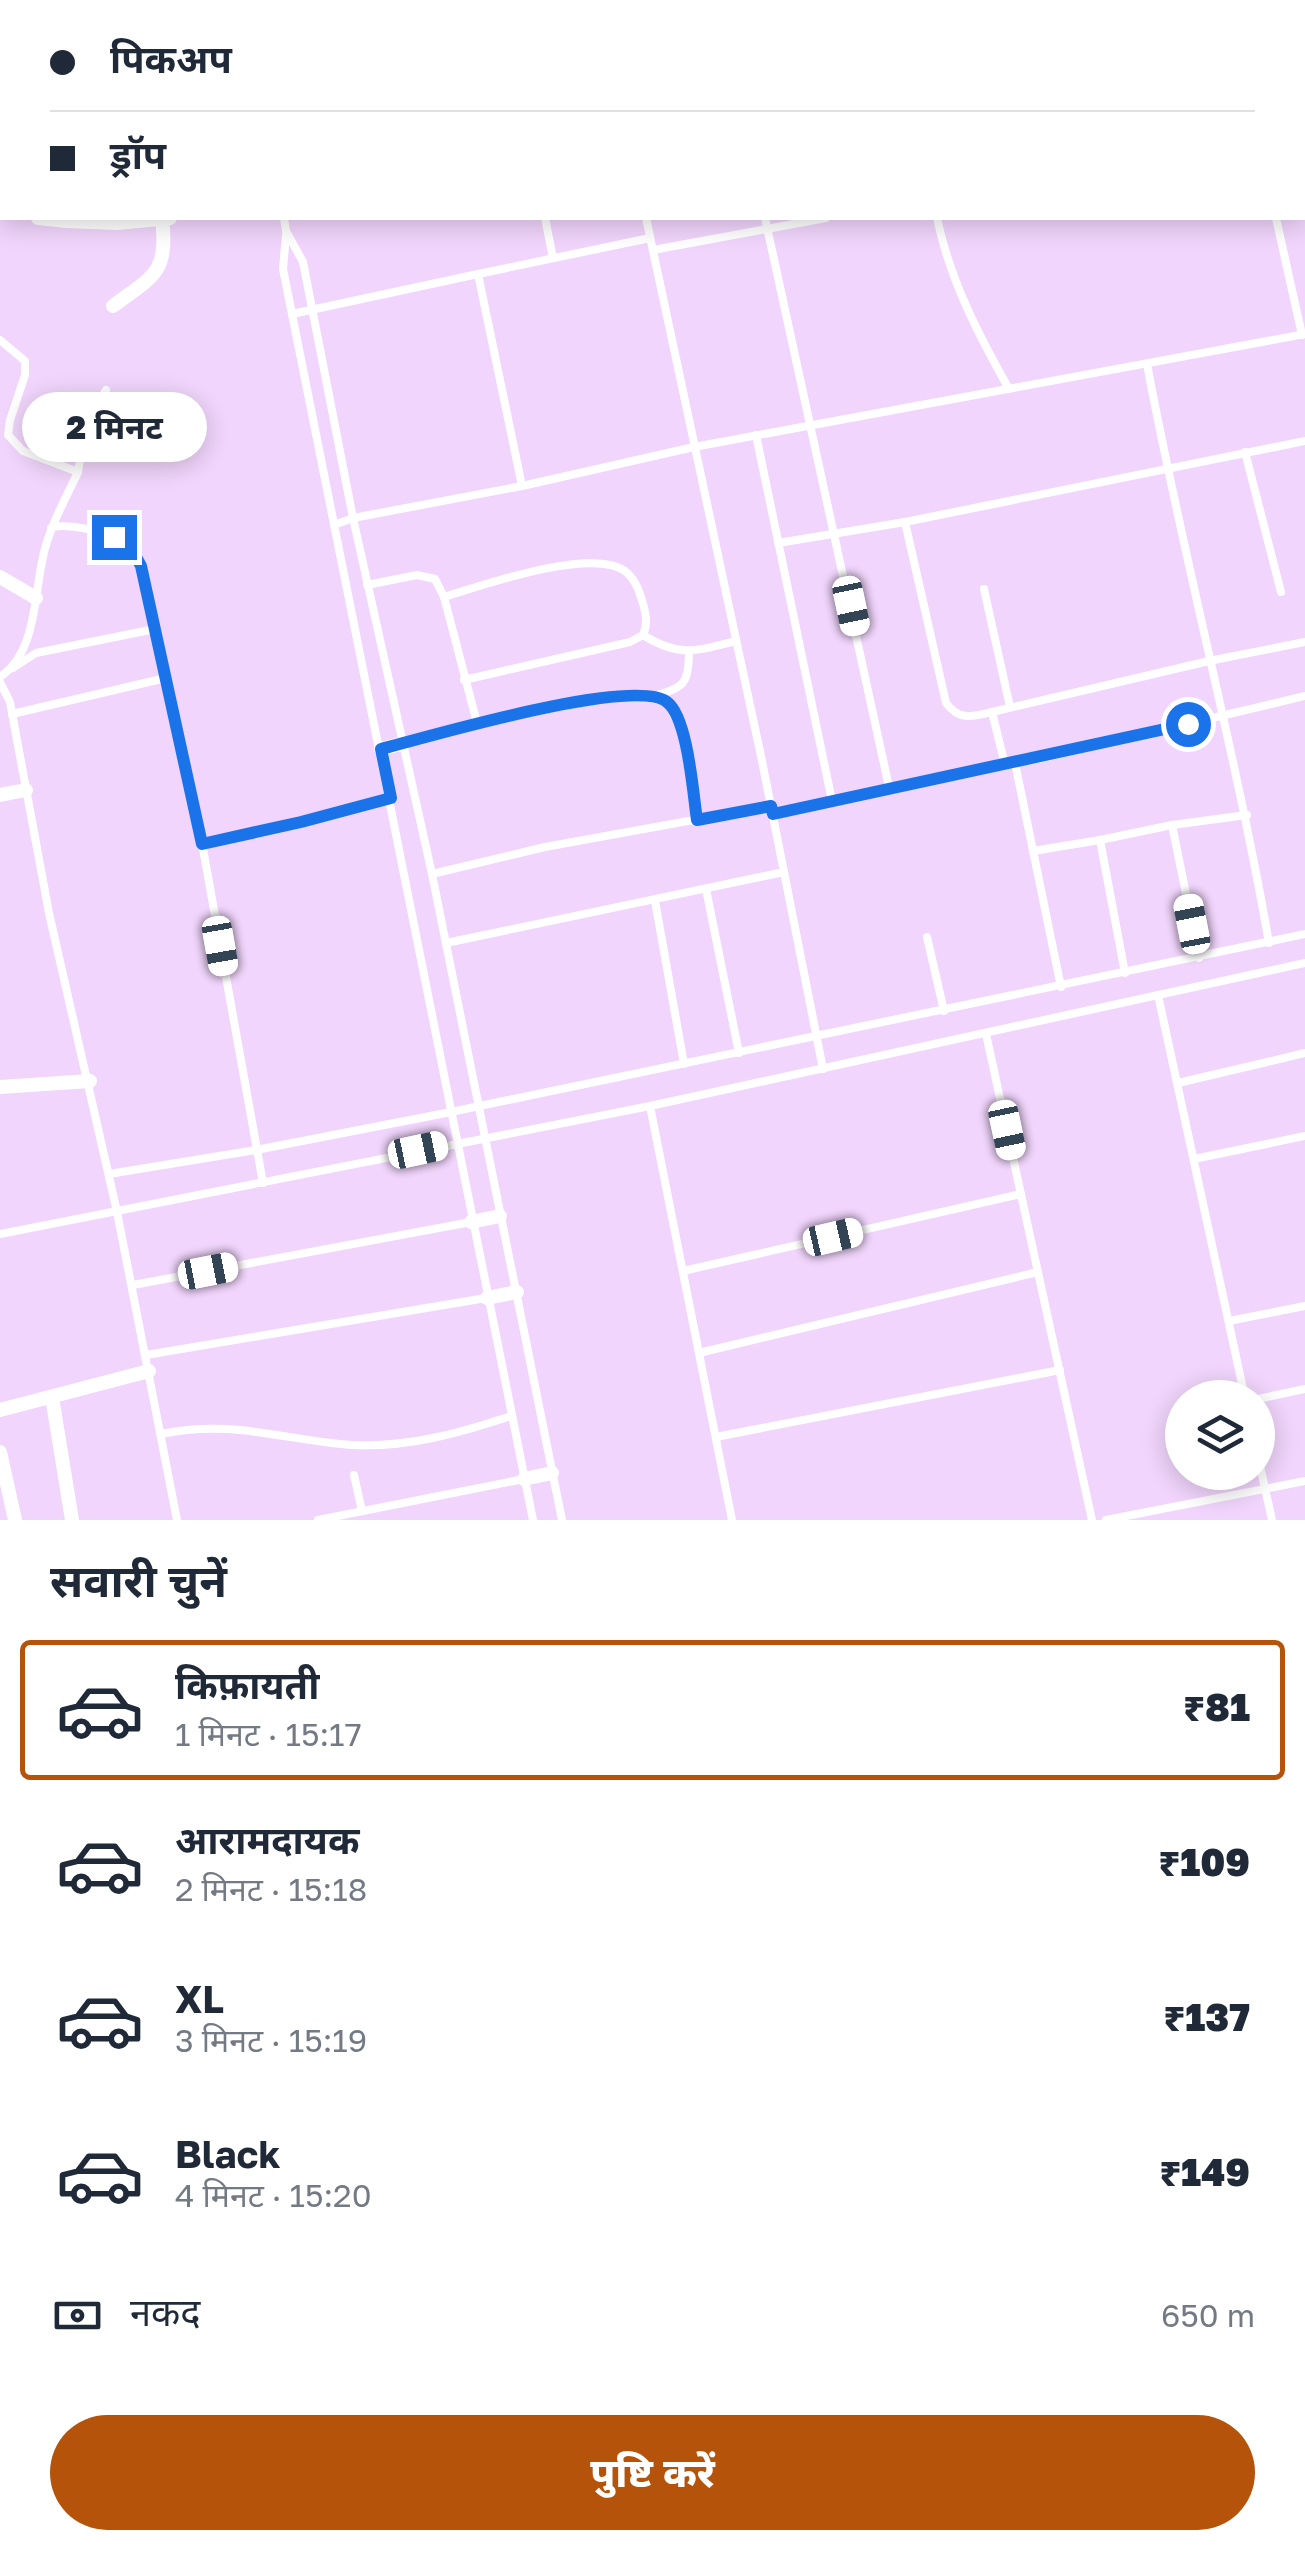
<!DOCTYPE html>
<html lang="hi">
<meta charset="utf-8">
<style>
:root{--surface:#fff;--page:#f6f6f7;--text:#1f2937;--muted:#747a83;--line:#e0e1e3;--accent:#b45309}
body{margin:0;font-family:"Golos Text","Noto Sans Devanagari",sans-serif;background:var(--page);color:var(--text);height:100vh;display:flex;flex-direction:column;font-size:38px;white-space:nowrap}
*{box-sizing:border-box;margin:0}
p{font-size:32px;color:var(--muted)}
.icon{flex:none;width:55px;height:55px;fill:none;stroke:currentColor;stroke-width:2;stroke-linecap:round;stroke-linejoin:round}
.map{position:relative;height:1520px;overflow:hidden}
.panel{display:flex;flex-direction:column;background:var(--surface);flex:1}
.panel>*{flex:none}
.top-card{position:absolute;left:0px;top:0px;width:1305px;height:220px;box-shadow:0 5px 25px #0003;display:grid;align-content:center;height:220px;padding:0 50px;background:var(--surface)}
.controls{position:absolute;left:1165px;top:1380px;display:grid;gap:20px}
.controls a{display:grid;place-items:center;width:110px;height:110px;border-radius:50%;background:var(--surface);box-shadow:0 5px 25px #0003;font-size:50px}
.end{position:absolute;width:45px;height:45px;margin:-22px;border:12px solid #1a73e8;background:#fff;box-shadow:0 0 0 5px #fff}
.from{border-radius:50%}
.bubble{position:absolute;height:70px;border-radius:35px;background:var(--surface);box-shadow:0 5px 25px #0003;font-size:32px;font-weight:800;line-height:70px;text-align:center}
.car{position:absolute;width:30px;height:60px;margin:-30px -15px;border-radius:12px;box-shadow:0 0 8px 2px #0007;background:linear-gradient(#fff 24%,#345 0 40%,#fff 0 76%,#345 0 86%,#fff 0)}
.top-card b{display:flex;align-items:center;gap:35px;height:95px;font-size:38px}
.top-card b+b{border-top:2px solid var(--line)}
.top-card i{width:25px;height:25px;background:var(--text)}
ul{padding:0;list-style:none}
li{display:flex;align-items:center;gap:30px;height:140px;margin:0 20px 15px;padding:0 30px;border:5px solid transparent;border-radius:10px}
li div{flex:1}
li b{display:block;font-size:38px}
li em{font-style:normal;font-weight:800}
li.current{border-color:var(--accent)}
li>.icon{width:90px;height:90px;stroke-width:1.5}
h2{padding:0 50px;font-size:45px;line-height:120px}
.pay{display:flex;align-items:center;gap:25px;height:110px;padding:0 50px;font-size:38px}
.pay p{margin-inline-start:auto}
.cta{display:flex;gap:20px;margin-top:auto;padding:20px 50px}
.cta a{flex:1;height:115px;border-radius:60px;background:var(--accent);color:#fff;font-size:40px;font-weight:800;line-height:115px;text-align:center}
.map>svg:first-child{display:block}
</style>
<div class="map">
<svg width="1305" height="1520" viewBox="0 0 1305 1520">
<rect width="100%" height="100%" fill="#f1d5fc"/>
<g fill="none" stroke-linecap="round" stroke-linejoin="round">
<g stroke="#fff" stroke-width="8">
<path d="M236 0V2"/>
<path d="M899 0 900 2"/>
<path d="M1009 0H1042"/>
<path d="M1230 0V2"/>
<path d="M756 2 771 0"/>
<path d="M284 218 286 231 303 262 353 518 432 874 562 1520"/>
<path d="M545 218 553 258"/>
<path d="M646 218 762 761 823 1069"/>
<path d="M765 218 889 787"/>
<path d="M937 218C950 280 978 334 1009 389"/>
<path d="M1276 218 1302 335"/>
<path d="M286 235 283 269 533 1520"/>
<path d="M653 250 826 218"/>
<path d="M478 274 650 238"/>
<path d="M292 314 478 274 522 486"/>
<path d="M0 340 25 361V375L10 420 8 435 23 451 78 472 86 424 106 390"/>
<path d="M1147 364C1183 558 1235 748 1269 943"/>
<path d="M756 435 832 801"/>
<path d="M1245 452 1281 592"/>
<path d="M905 522 946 703C959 721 973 717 992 712"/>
<path d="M334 525 353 518 522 486 694 447 1305 334"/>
<path d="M51 528C64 522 114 533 127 542 132 545 134 550 138 555L202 843 301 822 391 798"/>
<path d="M778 543 905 522 1305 441"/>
<path d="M367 585 417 575 435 579 444 597 477 723 401 744"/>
<path d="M984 589 1010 707"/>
<path d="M444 597C483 585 591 547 625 571 634 578 638 587 641 597 645 610 649 622 643 635L630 642 464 680"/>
<path d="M643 635C680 658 696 651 736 641"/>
<path d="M13 668 36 653 155 629"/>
<path d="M0 677C40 650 33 586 46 545 53 520 67 496 78 472"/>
<path d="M0 682 10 702 49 913 117 1212 177 1520"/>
<path d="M654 696C684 687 688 685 689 653"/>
<path d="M12 714 166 678"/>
<path d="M477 723 616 696 638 695 667 702 682 730 697 821"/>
<path d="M1015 763 1061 987"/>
<path d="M1005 765 992 712 1209 661 1305 642"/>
<path d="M773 815 889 787 1043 758 1305 696"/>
<path d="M1172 825 1247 815"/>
<path d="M1100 840 1172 825 1199 958"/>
<path d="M202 843 263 1183"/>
<path d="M1033 851 1100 840 1125 973"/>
<path d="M432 874 545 847 771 806"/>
<path d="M706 889 739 1053"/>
<path d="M655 901 684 1064"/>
<path d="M927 937 944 1011"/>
<path d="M446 943 784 872"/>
<path d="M1158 995 1245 1398"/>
<path d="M986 1034 1092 1520"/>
<path d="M1178 1083 1305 1053"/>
<path d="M650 1106 732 1520"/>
<path d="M1194 1159 1305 1136"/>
<path d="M109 1174 256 1150 451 1112 1305 934"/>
<path d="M0 1234 650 1106 1305 963"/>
<path d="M683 1271 1021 1194"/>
<path d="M133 1285 471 1222"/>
<path d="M1229 1321 1305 1306"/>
<path d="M699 1353 1038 1272"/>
<path d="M146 1355 486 1298"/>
<path d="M1258 1399 1305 1389"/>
<path d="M161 1434C234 1419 281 1440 352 1445 406 1448 460 1433 511 1416"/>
<path d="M716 1437 1060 1370"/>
<path d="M1258 1457 1272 1520"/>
<path d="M354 1475 362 1511"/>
<path d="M318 1520 524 1479"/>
<path d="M1106 1520 1305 1481"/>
</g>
<g stroke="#fff" stroke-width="14">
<path d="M425 0 426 2"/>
<path d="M599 0 600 2"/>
<path d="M713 0V2"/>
<path d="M0 17 2 16"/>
<path d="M0 167 2 168"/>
<path d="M38 218 67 221V218"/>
<path d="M67 221 117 223 170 218"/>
<path d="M113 306C153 276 169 273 162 219"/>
<path d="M0 577 36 598"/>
<path d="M381 749 401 744"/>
<path d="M0 795 26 790"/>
<path d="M0 1087 90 1081"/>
<path d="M471 1222 500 1216"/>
<path d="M487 1298 517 1292"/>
<path d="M52 1397 72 1520"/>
<path d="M0 1410 149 1371"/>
<path d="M0 1452 15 1520"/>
<path d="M524 1479 552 1473"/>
</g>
</g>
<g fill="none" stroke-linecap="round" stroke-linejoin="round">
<path stroke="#1a73e8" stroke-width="12" d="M114 537 128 542 141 566 202 844 301 822 391 798 381 749C427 737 634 676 667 702 688 718 693 794 697 820L771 806 773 814 1188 724"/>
</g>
</svg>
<div class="controls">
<a><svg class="icon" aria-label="layers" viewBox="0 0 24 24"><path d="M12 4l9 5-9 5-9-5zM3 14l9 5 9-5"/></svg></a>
</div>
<i class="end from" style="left:1188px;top:724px"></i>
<i class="end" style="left:114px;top:537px"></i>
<div class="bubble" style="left:22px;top:392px;width:185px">2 मिनट</div>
<i class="car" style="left:851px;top:606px;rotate:168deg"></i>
<i class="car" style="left:1192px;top:924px;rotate:349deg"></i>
<i class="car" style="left:220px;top:946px;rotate:170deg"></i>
<i class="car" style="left:1007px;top:1130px;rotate:168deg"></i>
<i class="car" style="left:418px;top:1150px;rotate:78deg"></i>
<i class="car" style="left:833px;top:1237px;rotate:77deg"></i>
<i class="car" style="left:208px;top:1271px;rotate:79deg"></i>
<div class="top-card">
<b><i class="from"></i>पिकअप</b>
<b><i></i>ड्रॉप</b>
</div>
</div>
<section class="panel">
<h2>सवारी चुनें</h2>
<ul>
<li class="current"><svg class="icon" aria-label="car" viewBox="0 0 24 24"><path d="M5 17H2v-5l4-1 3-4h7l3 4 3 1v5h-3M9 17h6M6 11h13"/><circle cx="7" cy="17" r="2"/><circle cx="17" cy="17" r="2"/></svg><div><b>किफ़ायती</b><p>1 मिनट · 15:17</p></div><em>₹81</em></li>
<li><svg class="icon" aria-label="car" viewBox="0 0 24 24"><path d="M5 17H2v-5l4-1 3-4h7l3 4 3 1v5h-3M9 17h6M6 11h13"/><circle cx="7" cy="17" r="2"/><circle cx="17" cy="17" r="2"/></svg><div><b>आरामदायक</b><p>2 मिनट · 15:18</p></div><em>₹109</em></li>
<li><svg class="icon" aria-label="car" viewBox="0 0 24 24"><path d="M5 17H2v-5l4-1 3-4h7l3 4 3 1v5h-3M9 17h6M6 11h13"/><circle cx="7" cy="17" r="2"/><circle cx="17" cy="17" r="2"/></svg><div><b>XL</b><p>3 मिनट · 15:19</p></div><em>₹137</em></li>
<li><svg class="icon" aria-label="car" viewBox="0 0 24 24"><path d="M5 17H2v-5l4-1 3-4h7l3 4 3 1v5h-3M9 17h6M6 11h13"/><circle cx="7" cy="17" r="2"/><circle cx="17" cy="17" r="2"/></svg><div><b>Black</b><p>4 मिनट · 15:20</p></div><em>₹149</em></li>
</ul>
<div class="pay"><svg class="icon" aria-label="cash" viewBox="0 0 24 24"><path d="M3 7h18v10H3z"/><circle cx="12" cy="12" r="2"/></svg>नकद<p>650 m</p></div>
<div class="cta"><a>पुष्टि करें</a></div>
</section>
